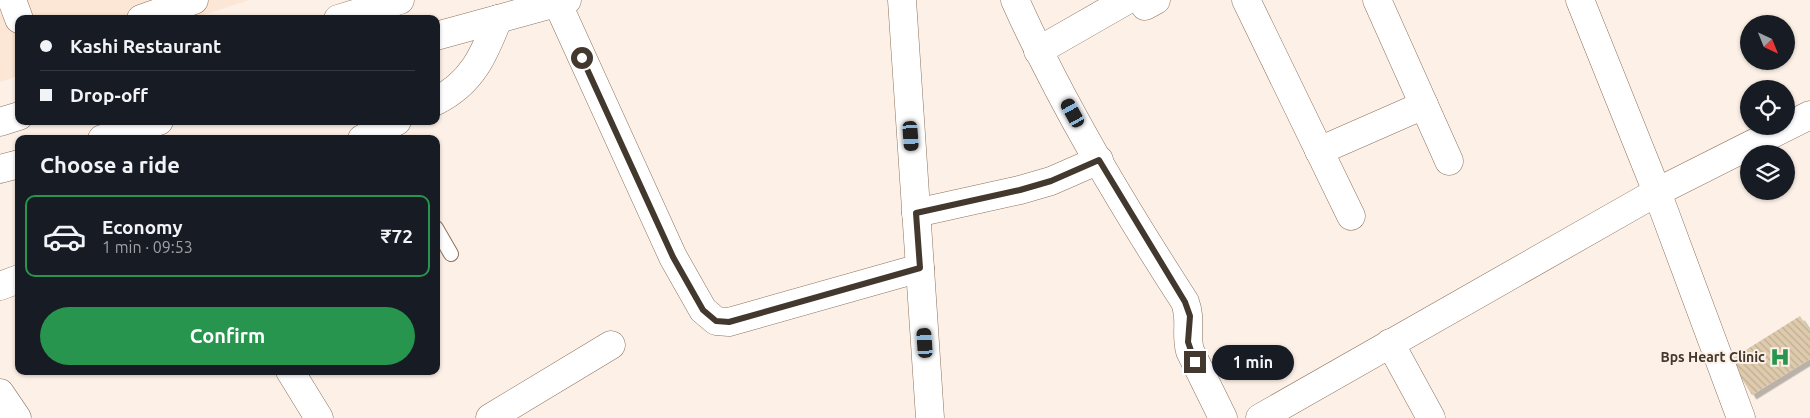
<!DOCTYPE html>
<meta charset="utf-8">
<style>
:root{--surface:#171b24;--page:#242831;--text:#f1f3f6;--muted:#9ea1a6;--line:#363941;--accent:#27954e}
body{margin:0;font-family:Ubuntu,sans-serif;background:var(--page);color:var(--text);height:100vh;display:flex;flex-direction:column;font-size:19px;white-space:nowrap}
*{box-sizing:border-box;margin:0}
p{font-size:16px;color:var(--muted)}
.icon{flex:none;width:28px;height:28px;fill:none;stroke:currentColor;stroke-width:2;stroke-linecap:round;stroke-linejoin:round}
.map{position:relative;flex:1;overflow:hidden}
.details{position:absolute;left:15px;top:135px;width:425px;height:240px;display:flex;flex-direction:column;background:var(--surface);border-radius:10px;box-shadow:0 1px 4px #0004}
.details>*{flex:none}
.guide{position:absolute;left:15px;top:15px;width:425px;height:110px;border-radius:10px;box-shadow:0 1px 4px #0004;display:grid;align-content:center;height:110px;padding:0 25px;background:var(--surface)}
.needle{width:32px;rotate:137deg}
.buttons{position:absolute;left:1740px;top:15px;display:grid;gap:10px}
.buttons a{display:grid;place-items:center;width:55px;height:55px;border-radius:50%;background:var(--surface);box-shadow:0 1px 4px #0004;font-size:25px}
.end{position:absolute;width:22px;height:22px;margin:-11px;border:6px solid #43382e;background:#fff;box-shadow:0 0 0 2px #fff}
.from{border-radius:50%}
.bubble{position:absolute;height:35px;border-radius:18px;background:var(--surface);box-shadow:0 1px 4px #0004;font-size:16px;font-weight:700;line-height:35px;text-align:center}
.car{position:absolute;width:15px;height:30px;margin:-15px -8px;border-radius:6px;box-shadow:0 0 4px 1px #0007;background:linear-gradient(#222 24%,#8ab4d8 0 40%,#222 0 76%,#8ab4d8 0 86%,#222 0)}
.guide b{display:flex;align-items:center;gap:18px;height:48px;font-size:19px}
.guide b+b{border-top:1px solid var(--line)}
.guide i{width:12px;height:12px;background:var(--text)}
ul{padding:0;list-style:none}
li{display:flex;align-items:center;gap:15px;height:82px;margin:0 10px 8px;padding:0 15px;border:2px solid var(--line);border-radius:10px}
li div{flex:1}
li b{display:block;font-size:19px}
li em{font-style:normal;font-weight:700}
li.on{border-color:var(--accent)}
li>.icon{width:45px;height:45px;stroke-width:1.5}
h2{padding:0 25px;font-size:22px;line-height:60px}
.primary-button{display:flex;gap:10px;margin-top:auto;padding:10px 25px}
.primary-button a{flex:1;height:58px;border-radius:30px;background:var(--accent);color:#fff;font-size:20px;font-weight:700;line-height:58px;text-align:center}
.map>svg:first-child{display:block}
</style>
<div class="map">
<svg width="1810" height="418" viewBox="0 0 1810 418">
<defs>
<pattern id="building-back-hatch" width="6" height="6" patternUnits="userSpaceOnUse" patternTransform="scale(1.25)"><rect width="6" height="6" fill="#decaac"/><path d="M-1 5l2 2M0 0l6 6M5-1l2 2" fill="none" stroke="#c0ae94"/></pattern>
<filter id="shadow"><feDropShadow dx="4.5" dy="4.5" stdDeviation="0" flood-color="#0004"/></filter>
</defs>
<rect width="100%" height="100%" fill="#fdf1e7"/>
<path fill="#fce6d5" d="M0 0H249L192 19H19V76L0 82Z"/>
<path fill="url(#building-back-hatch)" filter="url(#shadow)" d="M1800 316 1810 331V359L1752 395 1730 360Z"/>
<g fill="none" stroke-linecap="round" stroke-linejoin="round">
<defs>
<path id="service" d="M436 228 451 254"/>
<g id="minor">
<path d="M12 0 19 19"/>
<path d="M556 0 673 257 703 310 716 321 729 322 920 268"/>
<path d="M902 0 930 418"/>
<path d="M1015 0C1062 105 1123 206 1185 302 1192 321 1185 333 1190 351L1223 418"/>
<path d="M1246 0 1351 216"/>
<path d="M1377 0 1449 161"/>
<path d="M1580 0 1657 192 1741 418"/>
<path d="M1145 6 1156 0"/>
<path d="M141 19 194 0"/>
<path d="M1038 51 1127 0"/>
<path d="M436 101C472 83 484 55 498 19"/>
<path d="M362 139 397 121"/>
<path d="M1319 151 1424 105"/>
<path d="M916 213 1020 190 1051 181 1099 160"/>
<path d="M0 286 19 279"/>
<path d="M1390 343 1431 418"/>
<path d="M290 371 319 418"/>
<path d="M0 393 17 418"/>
<path d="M490 418 611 345"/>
<path d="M1260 418 1657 192 1810 115"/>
</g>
<g id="primary">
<path d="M338 19 400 0"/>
<path d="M436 36 567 0"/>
<path d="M0 122 19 116"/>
<path d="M102 139 159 121"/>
<path d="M0 169 19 164"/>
</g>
</defs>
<use href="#service" stroke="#8c715c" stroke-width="16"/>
<use href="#minor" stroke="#8c715c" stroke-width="29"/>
<use href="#primary" stroke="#8c715c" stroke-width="29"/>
<use href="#service" stroke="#fff" stroke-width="14"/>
<use href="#minor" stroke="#fff" stroke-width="28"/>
<use href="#primary" stroke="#fff" stroke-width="28"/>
</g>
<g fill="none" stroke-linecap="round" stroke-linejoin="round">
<path stroke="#43382e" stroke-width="6" d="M582 58 673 257 703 310 716 321 729 322 920 268 916 213 1020 190 1051 181 1099 160 1185 302 1190 316 1188 342 1195 362"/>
</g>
<defs>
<symbol id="hospital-bare" viewBox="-9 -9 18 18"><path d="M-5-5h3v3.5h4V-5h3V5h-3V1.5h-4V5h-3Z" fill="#27954e" stroke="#fdf1e7" stroke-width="2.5" paint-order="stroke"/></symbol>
</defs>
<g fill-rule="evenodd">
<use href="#hospital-bare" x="1766" y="343" width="28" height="28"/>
</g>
<g text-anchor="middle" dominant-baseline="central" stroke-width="4" stroke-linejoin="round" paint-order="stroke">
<g font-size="14" font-weight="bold" fill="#43382e" stroke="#fdf1e7" text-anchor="end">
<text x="1765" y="357">Bps Heart Clinic</text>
</g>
</g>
</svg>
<div class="buttons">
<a><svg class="needle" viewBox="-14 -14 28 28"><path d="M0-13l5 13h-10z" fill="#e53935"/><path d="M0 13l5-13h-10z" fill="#9ea1a6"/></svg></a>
<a><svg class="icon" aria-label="locate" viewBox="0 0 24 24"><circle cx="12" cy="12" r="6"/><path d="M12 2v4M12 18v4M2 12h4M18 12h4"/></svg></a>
<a><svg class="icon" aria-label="layers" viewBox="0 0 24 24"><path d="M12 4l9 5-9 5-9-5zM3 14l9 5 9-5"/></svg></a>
</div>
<i class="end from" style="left:582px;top:58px"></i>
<i class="end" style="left:1195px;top:362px"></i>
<div class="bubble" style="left:1212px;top:345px;width:82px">1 min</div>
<i class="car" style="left:1073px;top:113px;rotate:331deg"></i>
<i class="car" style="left:911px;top:136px;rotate:176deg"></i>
<i class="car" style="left:925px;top:343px;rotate:356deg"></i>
<div class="guide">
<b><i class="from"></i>Kashi Restaurant</b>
<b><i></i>Drop-off</b>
</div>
<section class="details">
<h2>Choose a ride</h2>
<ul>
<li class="on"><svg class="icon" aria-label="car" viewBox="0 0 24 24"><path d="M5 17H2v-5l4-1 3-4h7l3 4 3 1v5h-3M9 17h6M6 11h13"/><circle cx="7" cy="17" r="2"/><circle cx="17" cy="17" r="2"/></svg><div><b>Economy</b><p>1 min · 09:53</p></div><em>₹72</em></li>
</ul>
<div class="primary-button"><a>Confirm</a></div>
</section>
</div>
